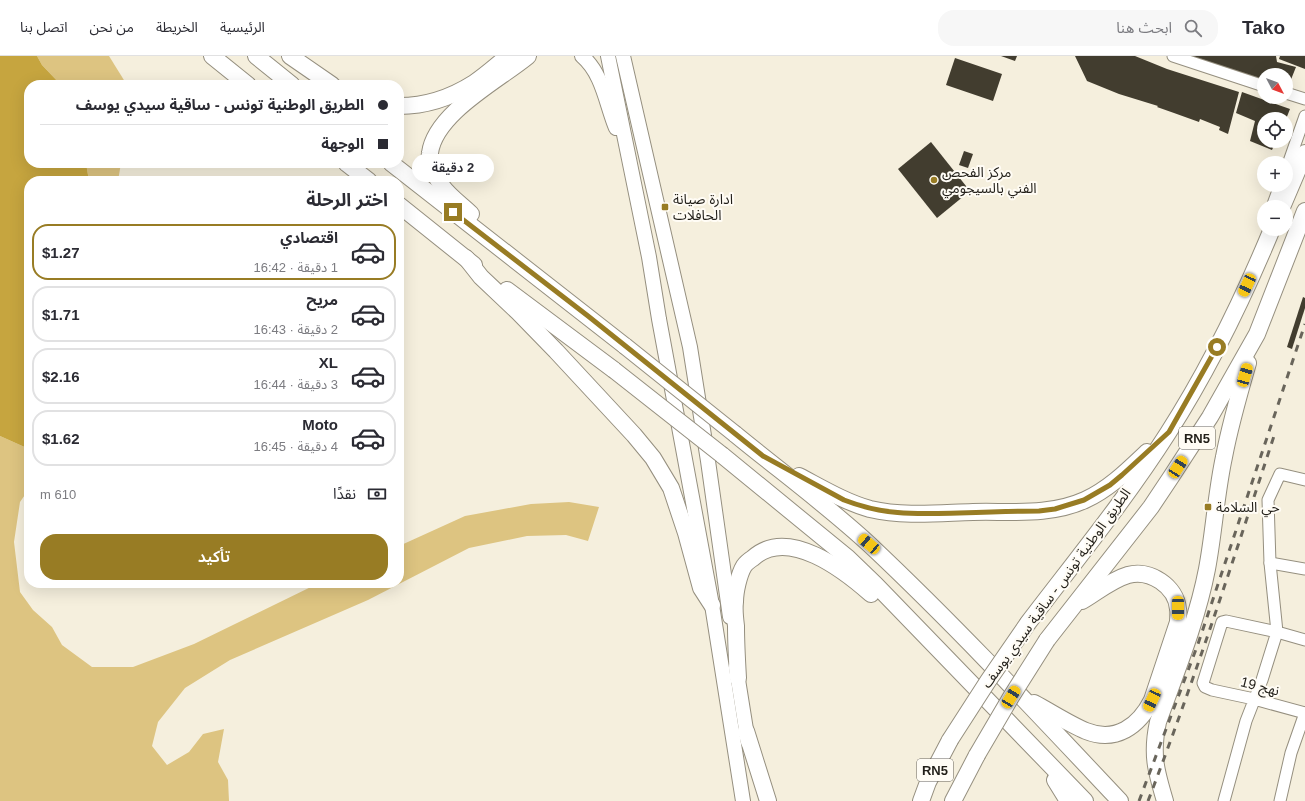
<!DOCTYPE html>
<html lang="ar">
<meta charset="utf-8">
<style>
:root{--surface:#fff;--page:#f7f7f7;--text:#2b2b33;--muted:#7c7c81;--line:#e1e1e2;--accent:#987c24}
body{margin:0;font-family:Arial,"Noto Sans Arabic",sans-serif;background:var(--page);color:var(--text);direction:rtl;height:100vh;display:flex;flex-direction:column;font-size:15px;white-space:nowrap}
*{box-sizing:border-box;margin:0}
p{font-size:13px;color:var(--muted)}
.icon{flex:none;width:22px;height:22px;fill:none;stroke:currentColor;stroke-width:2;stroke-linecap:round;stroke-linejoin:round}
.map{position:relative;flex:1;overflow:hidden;direction:ltr}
.details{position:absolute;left:24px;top:120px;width:380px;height:412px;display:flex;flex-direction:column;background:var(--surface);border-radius:16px;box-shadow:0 4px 16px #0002;direction:rtl}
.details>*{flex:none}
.hud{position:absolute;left:24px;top:24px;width:380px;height:88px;border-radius:16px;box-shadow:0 4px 16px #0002;direction:rtl;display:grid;align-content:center;height:88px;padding:0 16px;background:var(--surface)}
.needle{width:26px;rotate:131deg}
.fabs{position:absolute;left:1257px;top:12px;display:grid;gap:8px}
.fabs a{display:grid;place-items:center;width:36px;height:36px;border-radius:50%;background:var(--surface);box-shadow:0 4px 16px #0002;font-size:20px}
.end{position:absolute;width:18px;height:18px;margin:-9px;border:5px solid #987c24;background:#fff;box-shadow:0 0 0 2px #fff}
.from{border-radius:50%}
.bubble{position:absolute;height:28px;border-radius:14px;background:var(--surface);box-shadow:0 4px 16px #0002;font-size:13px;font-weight:600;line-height:28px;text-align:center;direction:rtl}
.car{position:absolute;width:12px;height:24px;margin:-12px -6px;border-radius:5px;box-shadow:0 0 3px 1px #0007;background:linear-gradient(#f5c518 24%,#345 0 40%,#f5c518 0 76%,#345 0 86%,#f5c518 0)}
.hud b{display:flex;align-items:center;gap:14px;height:38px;font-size:15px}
.hud b+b{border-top:1px solid var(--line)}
.hud i{width:10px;height:10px;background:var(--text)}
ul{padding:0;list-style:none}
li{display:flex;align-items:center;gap:12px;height:56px;margin:0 8px 6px;padding:0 8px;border:2px solid var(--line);border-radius:16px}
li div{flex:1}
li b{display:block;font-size:15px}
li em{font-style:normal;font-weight:600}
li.selected{border-color:var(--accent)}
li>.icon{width:36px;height:36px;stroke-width:1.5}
h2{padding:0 16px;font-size:18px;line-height:48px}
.pay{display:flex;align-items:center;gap:10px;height:44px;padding:0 16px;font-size:15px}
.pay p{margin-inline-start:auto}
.cta{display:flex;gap:8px;margin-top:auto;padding:8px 16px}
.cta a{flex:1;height:46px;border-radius:16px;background:var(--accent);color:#fff;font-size:16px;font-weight:600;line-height:46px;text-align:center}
header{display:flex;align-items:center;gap:24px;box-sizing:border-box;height:56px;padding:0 20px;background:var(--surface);border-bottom:1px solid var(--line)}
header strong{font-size:19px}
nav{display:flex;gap:22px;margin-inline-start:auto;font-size:14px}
.search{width:280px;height:36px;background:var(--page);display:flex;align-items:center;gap:10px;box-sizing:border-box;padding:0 14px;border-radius:16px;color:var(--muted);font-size:15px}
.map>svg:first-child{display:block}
</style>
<header>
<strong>Tako</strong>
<div class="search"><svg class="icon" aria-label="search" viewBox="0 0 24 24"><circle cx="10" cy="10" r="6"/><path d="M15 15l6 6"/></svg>ابحث هنا</div>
<nav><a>الرئيسية</a><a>الخريطة</a><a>من نحن</a><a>اتصل بنا</a></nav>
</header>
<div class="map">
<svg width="1305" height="745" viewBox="0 0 1305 745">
<rect width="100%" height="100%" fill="#f5efdd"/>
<g fill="#ddc481">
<path d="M37 0H109L127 29H61L42 9Z"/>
<path d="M86 107H121L118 125H89Z"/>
<path d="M0 380 29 393V433L20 446 14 486 20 536 33 554 52 571 62 589 92 611H133L194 588 319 527H399V490L465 460 531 448 569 446 599 451 588 485 566 479 527 480 469 492 368 544 230 604 185 632 158 666 152 690 167 709 189 696 203 678 224 673 218 706 228 724 229 745H0Z"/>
</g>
<path fill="#c6a53f" d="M0 0H37L42 9 61 29H29V107H86L89 125H29V393L0 380Z"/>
<g fill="#423d2f">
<path d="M1001 0H1017L1015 5Z"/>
<path d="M1075 0H1135L1167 13 1239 36 1228 78 1219 74 1220 71 1200 63 1199 66 1174 57 1157 51 1158 50 1119 38 1087 25Z"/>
<path d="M1185 0H1276L1277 6 1296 11 1286 36V19H1264V25Z"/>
<path d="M1280 0H1305V13L1279 3Z"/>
<path d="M955 2 1002 18 993 45 946 29Z"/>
<path d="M1242 36 1290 53 1286 63H1264V85H1276L1272 94 1250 85 1255 65 1236 57Z"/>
<path d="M931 86 970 135 937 162 898 113Z"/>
<path d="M964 95 973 98 968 112 959 109Z"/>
<path d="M1303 241 1305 242V252L1292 293 1287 291Z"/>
</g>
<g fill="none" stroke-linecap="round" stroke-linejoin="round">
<defs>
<g id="minor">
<path d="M1173 0 1264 30"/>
<path d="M1286 37 1305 43"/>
<path d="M1286 114 1305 60"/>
<path d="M1272 151 1280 129"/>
<path d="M1305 424 1280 418 1268 444 1270 507 1277 576 1305 584"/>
<path d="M1270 507 1305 513"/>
<path d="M1224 745 1246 665 1262 624 1277 576 1226 565 1222 566 1203 627 1205 631 1212 634 1254 643 1305 657"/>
<path d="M1280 745 1291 697 1305 657"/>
</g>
<g id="major">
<path d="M582 0C603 18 606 48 616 72"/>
<path d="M608 0 649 201 659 263 712 549 743 745"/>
<path d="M623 0 690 291 708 405 730 561"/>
<path d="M736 611 748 686"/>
</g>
<g id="highway">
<path d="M212 0 248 29"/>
<path d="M256 0 292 29"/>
<path d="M290 0 332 29"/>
<path d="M399 50C425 50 452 41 474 27 486 19 497 9 508 0"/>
<path d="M346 107 369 125"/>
<path d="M391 107 625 290"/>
<path d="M399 149 474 209"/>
<path d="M1282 151 1305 97"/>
<path d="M471 158C462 149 450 141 442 130 436 121 428 108 430 97 435 57 499 24 528 0"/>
<path d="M466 202 481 221 518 256 556 295 634 379 653 402 671 432 686 477 701 532 712 549"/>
<path d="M507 234 614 314"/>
<path d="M735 378C780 415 828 450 870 489 957 571 1038 658 1120 745"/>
<path d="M722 399 848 502 876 529 1085 745"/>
<path d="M799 420C822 432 845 446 870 453 904 461 939 457 973 456 1010 455 1050 460 1085 444 1109 433 1128 414 1147 396"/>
<path d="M1028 567C1076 504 1126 443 1168 377 1209 313 1243 243 1272 173"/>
<path d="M1047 584 1151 451 1171 421 1210 361 1257 278 1305 155"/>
<path d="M738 622C737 605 736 587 736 570 735 562 734 553 735 546 735 536 739 518 744 510 746 507 750 504 753 502 788 470 845 515 871 538"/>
<path d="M1034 647C1051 656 1069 668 1086 675 1116 687 1139 670 1152 644L1178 566C1178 562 1179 557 1178 553 1176 530 1150 513 1128 519 1111 524 1096 537 1082 545"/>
<path d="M746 675 768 745"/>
<path d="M1055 724 1068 745"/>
<path d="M921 745 928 726 950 684"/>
<path d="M953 745 977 699"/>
<path d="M1165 745C1156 715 1151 698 1158 666 1176 616 1197 565 1207 513 1214 476 1216 438 1224 401 1230 369 1239 338 1248 307"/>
</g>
</defs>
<use href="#minor" stroke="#958f7f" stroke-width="13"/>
<use href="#major" stroke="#958f7f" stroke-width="16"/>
<use href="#highway" stroke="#958f7f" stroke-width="18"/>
<use href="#minor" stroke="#fff" stroke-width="11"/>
<use href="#major" stroke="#fff" stroke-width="14"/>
<use href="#highway" stroke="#fff" stroke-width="16"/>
<g stroke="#69655b" stroke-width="3" stroke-dasharray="7 7" stroke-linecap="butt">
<path d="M1139 745 1198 588 1305 268"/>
<path d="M1148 745C1194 625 1234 502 1274 380"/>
</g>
<defs>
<g id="highway-bridge">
<path d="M625 290 735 378"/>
<path d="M614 314 722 399"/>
<path d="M950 684 988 625 1028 567"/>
<path d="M977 699 1011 641 1047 584"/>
</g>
</defs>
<use href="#highway-bridge" stroke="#958f7f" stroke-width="18" stroke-linecap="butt"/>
<use href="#highway-bridge" stroke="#fff" stroke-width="16"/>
</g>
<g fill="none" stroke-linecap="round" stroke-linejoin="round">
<path stroke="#987c24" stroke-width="5" d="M453 156 588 260 763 400 844 444C885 460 917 458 959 457 986 456 1013 455 1039 455L1055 453 1084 444 1110 429 1122 419 1169 376 1217 291"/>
</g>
<g fill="#987c24" stroke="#fffcf5" stroke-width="1.5">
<circle cx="934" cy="124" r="4"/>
<rect x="661" y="147" width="8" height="8" rx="2"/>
<rect x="1204" y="447" width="8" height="8" rx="2"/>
</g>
<g text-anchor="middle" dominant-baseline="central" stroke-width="4" stroke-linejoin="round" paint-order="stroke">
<g fill="#fffcf5" stroke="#64615b" stroke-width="1">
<rect x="1179" y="371" width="36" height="22" rx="3"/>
<rect x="917" y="703" width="36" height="22" rx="3"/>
</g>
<g font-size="13" font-weight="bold" fill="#221f19">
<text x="1197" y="382">RN5</text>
<text x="935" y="714">RN5</text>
</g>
<g font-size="14" fill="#221f19" stroke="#fffcf5" text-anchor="start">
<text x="942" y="116">مركز الفحص<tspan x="942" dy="16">الفني بالسيجومي</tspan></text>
<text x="673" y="143">ادارة صيانة<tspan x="673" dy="16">الحافلات</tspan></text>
<text x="1216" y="451">حي السلامة</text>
</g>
<g font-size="14" fill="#221f19" stroke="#fffcf5">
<text transform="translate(1056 532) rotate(-54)">الطريق الوطنية تونس - ساقية سيدي يوسف</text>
<text transform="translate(1260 630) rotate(14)">نهج 19</text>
</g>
</g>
</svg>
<div class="fabs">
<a><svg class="needle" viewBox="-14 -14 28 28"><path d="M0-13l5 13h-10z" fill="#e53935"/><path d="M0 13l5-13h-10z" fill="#7c7c81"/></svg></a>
<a><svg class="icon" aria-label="locate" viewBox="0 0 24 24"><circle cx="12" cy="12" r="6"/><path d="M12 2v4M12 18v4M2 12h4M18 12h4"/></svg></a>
<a>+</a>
<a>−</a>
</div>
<i class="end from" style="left:1217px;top:291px"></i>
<i class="end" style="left:453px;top:156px"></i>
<div class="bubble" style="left:412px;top:98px;width:82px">2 دقيقة</div>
<i class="car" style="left:1247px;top:229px;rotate:205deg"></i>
<i class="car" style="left:1245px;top:319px;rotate:16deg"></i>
<i class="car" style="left:1178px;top:411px;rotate:33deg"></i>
<i class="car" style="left:869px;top:488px;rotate:310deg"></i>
<i class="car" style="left:1178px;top:552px;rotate:180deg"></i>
<i class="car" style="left:1011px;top:641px;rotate:32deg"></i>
<i class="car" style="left:1152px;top:644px;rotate:205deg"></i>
<div class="hud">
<b><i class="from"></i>الطريق الوطنية تونس - ساقية سيدي يوسف</b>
<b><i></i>الوجهة</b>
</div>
<section class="details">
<h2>اختر الرحلة</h2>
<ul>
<li class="selected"><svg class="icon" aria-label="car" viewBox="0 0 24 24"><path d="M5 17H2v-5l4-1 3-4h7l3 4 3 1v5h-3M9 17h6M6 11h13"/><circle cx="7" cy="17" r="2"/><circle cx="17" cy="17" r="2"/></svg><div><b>اقتصادي</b><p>1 دقيقة · 16:42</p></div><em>$1.27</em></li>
<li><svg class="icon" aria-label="car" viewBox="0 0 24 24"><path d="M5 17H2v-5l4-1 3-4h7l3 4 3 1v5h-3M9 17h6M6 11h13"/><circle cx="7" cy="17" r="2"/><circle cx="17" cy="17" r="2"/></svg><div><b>مريح</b><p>2 دقيقة · 16:43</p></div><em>$1.71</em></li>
<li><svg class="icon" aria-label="car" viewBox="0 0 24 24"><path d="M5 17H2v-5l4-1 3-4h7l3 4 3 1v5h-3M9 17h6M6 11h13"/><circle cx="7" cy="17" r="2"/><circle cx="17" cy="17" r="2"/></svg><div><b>XL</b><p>3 دقيقة · 16:44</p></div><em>$2.16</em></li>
<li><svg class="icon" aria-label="car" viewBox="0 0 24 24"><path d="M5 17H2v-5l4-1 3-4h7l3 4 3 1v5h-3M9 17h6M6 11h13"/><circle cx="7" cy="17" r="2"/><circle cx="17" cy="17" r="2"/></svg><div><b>Moto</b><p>4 دقيقة · 16:45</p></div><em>$1.62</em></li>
</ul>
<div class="pay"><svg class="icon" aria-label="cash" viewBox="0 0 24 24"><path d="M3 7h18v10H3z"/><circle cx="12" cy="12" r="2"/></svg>نقدًا<p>610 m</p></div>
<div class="cta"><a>تأكيد</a></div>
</section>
</div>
